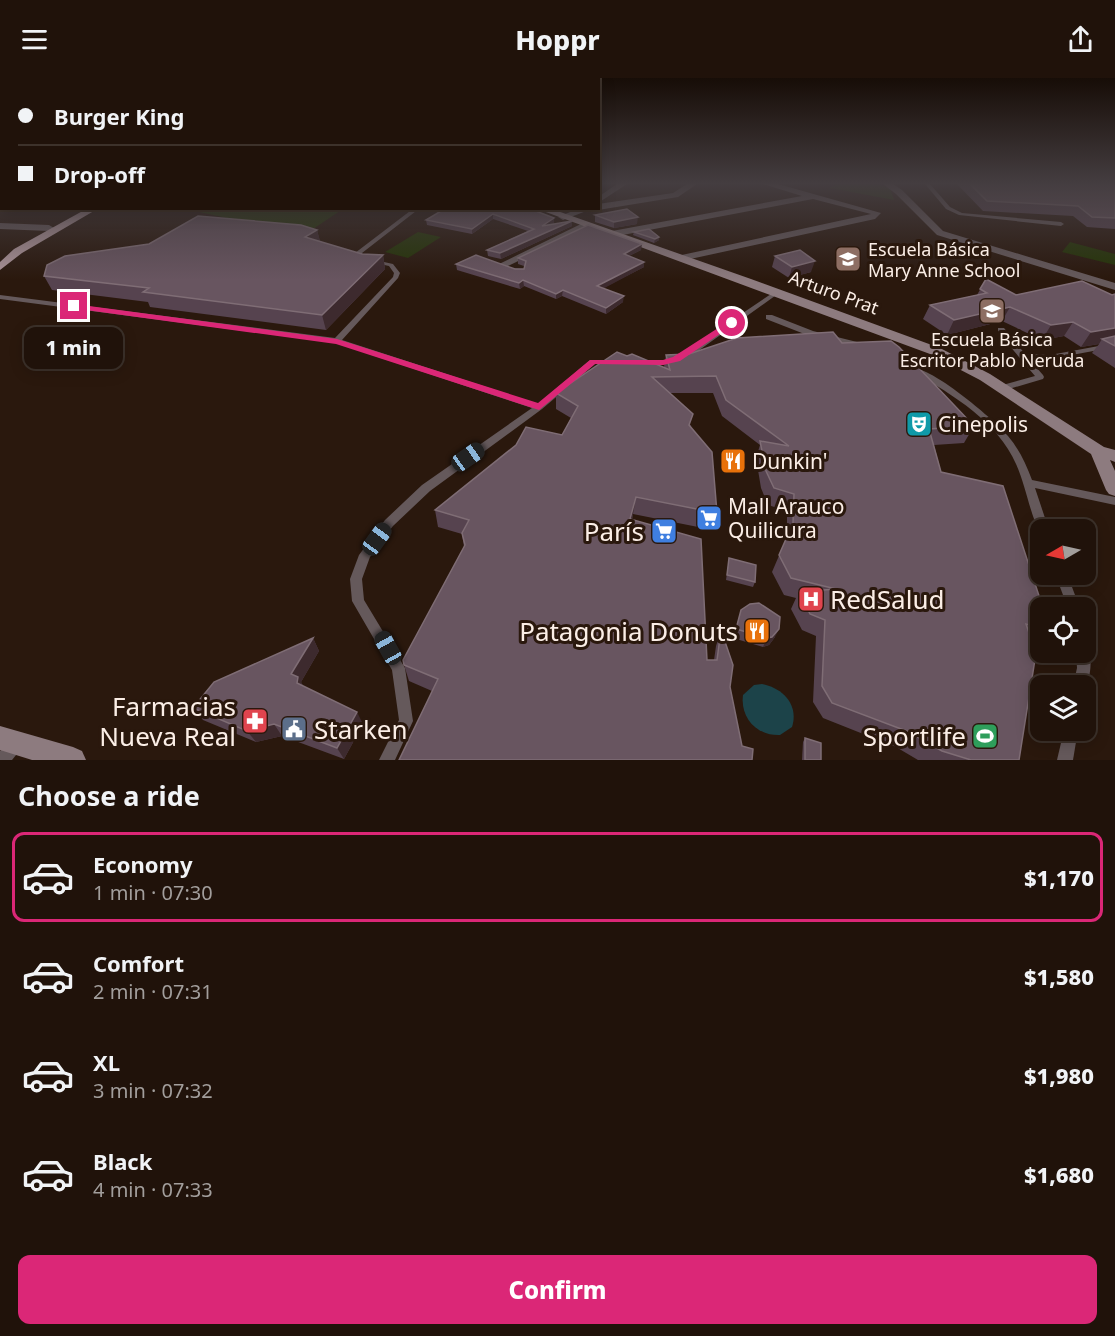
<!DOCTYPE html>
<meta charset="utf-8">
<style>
:root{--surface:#20120a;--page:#281b13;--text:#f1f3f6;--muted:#a29e9c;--line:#3d322b;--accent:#db2777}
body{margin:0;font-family:"Noto Sans",sans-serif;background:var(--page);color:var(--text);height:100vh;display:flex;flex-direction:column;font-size:22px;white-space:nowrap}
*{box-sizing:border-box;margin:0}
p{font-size:20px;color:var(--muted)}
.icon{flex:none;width:33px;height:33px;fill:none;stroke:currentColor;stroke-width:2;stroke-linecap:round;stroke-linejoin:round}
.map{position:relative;height:682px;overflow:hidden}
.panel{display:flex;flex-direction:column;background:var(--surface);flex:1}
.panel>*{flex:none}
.banner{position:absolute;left:0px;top:0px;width:600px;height:132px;box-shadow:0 3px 15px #0003,0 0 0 2px var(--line);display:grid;align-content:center;height:132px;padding:0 18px;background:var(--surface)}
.needle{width:39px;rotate:261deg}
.fabs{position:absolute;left:1030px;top:441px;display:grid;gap:12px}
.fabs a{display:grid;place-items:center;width:66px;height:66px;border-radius:12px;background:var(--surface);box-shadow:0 3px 15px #0003,0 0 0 2px var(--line);font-size:30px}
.end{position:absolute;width:27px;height:27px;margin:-14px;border:8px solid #db2777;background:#fff;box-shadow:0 0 0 3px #fff}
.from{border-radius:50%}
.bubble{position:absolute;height:42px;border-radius:12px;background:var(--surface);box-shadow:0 3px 15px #0003,0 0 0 2px var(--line);font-size:20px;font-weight:800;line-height:42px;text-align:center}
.car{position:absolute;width:18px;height:36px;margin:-18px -9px;border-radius:8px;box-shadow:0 0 4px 2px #0007;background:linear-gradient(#222 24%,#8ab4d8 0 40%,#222 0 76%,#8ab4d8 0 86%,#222 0)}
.banner b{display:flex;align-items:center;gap:21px;height:57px;font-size:22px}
.banner b+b{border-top:2px solid var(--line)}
.banner i{width:15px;height:15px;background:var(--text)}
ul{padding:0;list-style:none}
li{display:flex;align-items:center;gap:18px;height:90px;margin:0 12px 9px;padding:0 6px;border:3px solid transparent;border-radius:12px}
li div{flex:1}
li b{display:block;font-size:22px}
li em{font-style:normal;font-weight:800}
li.active{border-color:var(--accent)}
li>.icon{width:54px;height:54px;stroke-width:1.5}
h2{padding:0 18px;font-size:27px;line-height:72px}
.button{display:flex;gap:12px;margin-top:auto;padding:12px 18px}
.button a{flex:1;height:69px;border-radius:12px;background:var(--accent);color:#fff;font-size:24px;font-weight:800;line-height:69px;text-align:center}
header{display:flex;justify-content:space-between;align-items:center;height:78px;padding:0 18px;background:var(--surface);font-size:27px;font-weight:800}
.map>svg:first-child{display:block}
</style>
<header><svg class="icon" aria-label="menu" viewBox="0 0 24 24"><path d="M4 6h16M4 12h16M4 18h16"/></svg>Hoppr<svg class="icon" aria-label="share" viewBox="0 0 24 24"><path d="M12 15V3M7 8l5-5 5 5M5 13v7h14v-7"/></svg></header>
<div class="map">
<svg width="1115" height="682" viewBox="0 0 1115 682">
<rect width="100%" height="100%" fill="#2a180d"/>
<g fill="#253407">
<path d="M837 106H876L890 110 894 122 830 110Z"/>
<path d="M186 131H343L304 157Z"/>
<path d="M418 154 441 159 408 180 385 174Z"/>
<path d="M1070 164 1115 176V187L1062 174Z"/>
</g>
<path fill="#1c4349" d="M762 606C783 610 799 627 792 649L780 657C757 658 740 640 743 617L754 607Z"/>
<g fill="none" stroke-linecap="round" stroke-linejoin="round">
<g fill="#65595b" fill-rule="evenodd">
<path d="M925 106H930L950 129 962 135 1061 144 1064 146 1061 148 959 137 946 131Z"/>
<path d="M414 130H420L362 175 366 180 393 186 400 195 398 200 342 262 538 326 590 282H614L618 284 614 286H595L542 331 430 413 393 448 370 479 362 501 364 522 405 590 413 643 395 682H379L399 642 392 592 352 523 350 501 359 477 385 442 422 407 532 330 336 265 0 221V217L335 260 393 199 394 195 389 188 362 182 355 175Z"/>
<path d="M777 212 780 214 779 215 691 278 663 287H642L638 285 642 283H662L685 274Z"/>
<path d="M766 237H772L813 253 865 266 866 268 862 270 807 257 766 241Z"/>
<path d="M998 250H1004L1025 276 1050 277 1115 265V269L1050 281H1029L1043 297 1044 299 1043 301 1002 313 998 310 999 308 1035 298 998 254Z"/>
<path d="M915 291C933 290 996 343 1008 358 1019 371 1026 386 1032 402L1115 419V427L1035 410 1049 452H1041L1040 455C1029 433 1026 408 1016 386 998 344 953 317 915 295L914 293Z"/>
<path d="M1055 496H1067L1080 530H1068Z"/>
<path d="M1086 569C1094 580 1090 598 1086 610V608H1073L1077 590 1076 574H1086Z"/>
<path d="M1064 652H1078L1073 682H1057Z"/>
<path d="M16 659 21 661 23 666 21 671 12 682H0V673L11 661Z"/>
</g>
<g fill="#65595b" fill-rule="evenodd">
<path d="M617 106H627L598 125V119Z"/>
<path d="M687 106H697L678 119 598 132 595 130H598V126L673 115Z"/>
<path d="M763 106H778L881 135 875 141 681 183 676 180 677 178 871 136 813 121 612 159 607 156 612 153 802 118Z"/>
<path d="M883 106H893L902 112 943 153 1115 205V212L937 157 896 116Z"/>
<rect x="0" y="121" width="2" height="6"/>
<path d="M580 130H594L563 142 558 139Z"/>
<path d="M585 144 590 147 588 149 506 189 497 187Z"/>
<path d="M0 145 49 147 54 150 49 153 0 151Z"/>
</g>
<g fill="#8d7b7f" fill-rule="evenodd">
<path d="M535 130H549L751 201 940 270 990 296 1104 369 1115 372V384L1110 382 1115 393V418L1109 416 1106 412 1091 376 980 302 930 276Z"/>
<path d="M0 648 73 669 82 673 86 682H32L0 672Z"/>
</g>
<path fill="#ad959a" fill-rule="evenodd" d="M88 130H99L22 175 0 192V184L14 171Z"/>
</g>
<g fill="#56434f">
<path d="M957 106H1115V151L1087 149 1073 138 983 133Z"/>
<path d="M446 130 554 140V145L553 146 572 148 501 181 488 178 487 172 528 153 493 141 472 156 427 147 426 142Z"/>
<path d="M595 137 637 146 614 150 595 144Z"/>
<path d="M317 152 320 164 362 176 383 177 385 191 326 252 150 229 148 224 52 212 44 198Z"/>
<path d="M634 154 659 159V162L654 165 633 157Z"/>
<path d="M641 172 629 178 644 189 603 210 623 224 606 236 562 218 556 221 524 208 520 211 457 192 456 186 524 191V188L518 186V180Z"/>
<path d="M775 178 811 194 789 200 772 189Z"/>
<path d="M986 201 1016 217 1115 216V290L1092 275 1099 266 1081 269 1064 258 1042 262 1002 243 947 257 923 241 930 227 977 217Z"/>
<path d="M842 265 974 348 964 365 934 367 941 394 1041 530V561L1034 568 1019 682H918L896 669 823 640 813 624 816 558 802 552 791 531 796 520 784 517 772 494 787 459V433L768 427 761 410 756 380 760 367 722 338 713 315H670L691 348 717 435 713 452 633 436 632 442 707 582H714L716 568 721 552 733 587 432 613 409 603 404 587 464 469 462 456 438 449 435 432 562 357 571 340 556 331V315L627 278 664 289 666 277 689 276Z"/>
<path d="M729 480 755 504 753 509 726 502Z"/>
<path d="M741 532 775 559 769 567 763 569 733 560Z"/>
<path d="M313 560 319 573 301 604 303 608 363 646 344 681 282 658 256 664 203 642 193 630Z"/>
<path d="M805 660 821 682H802L803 664Z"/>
</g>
<g fill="#3d2a2e">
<path d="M493 136V141L472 156V151Z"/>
<path d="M638 139 637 146 614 150V144Z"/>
<path d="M554 140V145L542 153V148Z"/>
<path d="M572 143V148L501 181 500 175Z"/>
<path d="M317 152 321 166 305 159Z"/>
<path d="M659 159V162L654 165 655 161Z"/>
<path d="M642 166 641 172 623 181 624 176Z"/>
<path d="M383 177 385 191 326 252 322 237Z"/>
<path d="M815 183 811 194 789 200 792 189Z"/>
<path d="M644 184V189L597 214V208Z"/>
<path d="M523 202 524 208 520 211 519 205Z"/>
<path d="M563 212 562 218 556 221V216Z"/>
<path d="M624 218 623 224 606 236V230Z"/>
<path d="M1010 229 1002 243 947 257 954 242Z"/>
<path d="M1073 244 1064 258 1042 262 1051 247Z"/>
<path d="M1115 250V263L1102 261 1099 266 1081 269 1091 254Z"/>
<path d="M636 419 633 436 628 459 630 441Z"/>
<path d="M779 551 775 559 769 567 763 569 767 560Z"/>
<path d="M313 560 319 573 301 604 305 611 304 618 291 596Z"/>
<path d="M357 634 363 646 344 681 337 670Z"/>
<path d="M274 646 282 658 256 664 247 653Z"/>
</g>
<g fill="#685560" stroke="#7f6d75" stroke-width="1.5">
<path d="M970 106H1115V140L1092 139 1078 128 987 123Z"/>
<path d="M446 130H528L554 140 542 148 572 143 500 175 487 172 534 151 493 136 472 151 426 142Z"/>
<path d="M627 131 638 139 614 144 595 137Z"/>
<path d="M198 138 301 147 317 152 305 159 362 176 383 177 322 237 143 214 149 210 44 198 47 187 65 178 149 166Z"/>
<path d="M588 147 642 166 624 176 644 184 597 208 624 218 606 230 563 212 556 216 523 202 519 205 456 186 476 177 515 191H524L526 183 518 180Z"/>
<path d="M649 151 659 159 655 161 634 154Z"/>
<path d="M800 172 815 183 792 189 775 178Z"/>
<path d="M986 201 1016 217 1082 203 1112 217 1115 216V250L1091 254 1073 244 1051 247 1010 229 954 242 930 227 987 215 980 211Z"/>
<path d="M833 254 842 265 891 263 899 269 974 348 929 351 941 394 1003 408 1043 530H1041V550L1026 546 1036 575 1019 682H971L942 673 909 654 832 625 822 608 825 542 810 536 799 514 836 511 791 500 779 477 793 445 794 416 774 410 766 393 760 363 789 368 726 322 716 298 652 299 693 336 689 347 712 374 717 435 636 419 630 441 701 461 707 582H717L721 552 733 587 730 609 742 668 753 671 752 682H399L438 601 404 587 403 582 465 467 462 455 469 442 435 432 516 367 526 349 562 357 578 328 556 315 617 274 627 278 632 276 670 292 666 277 689 276 737 260Z"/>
<path d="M1115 258V268L1102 261Z"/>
<path d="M729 480 756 487 755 504 727 497Z"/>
<path d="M759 525 780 539 779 551 772 559 767 560 736 551 741 532 750 526Z"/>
<path d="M313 560 291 596 298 599 297 605 357 634 337 670 274 646 247 653 193 630 214 604Z"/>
<path d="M805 660 821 665V682H805Z"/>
</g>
<linearGradient id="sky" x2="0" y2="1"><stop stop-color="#170d07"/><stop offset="0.52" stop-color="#443d40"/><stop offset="1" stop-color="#443d40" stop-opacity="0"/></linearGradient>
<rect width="1115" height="202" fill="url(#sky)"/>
<path fill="#db2777" d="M74 226 337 261 538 325 590 282H663L673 279 729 243 736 245 680 283 663 287 595 286 539 332 336 266 71 230Z"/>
<defs>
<symbol id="school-square" viewBox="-11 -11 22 22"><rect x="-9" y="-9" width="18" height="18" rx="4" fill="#8d6e63" stroke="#2a180d"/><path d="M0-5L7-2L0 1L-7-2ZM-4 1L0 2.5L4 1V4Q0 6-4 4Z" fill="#fff"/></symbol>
<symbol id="theatre-square" viewBox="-11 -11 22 22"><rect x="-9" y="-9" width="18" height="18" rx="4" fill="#0f9aa8" stroke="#2a180d"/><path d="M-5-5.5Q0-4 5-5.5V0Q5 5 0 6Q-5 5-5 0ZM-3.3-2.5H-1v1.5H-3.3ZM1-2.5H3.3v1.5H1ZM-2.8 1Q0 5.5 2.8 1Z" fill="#fff"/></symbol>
<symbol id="restaurant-square" viewBox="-11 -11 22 22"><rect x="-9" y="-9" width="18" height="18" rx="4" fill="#e8710a" stroke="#2a180d"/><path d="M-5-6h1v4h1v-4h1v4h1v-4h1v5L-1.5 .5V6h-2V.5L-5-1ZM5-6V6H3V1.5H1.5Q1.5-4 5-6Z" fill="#fff"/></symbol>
<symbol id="supermarket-square" viewBox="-11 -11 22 22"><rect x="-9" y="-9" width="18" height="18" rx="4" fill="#3f7fe0" stroke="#2a180d"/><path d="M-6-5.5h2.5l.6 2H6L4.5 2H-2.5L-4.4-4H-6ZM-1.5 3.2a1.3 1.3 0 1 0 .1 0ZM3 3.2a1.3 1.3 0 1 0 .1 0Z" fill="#fff"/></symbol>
<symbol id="hospital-square" viewBox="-11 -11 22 22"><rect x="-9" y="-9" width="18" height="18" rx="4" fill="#e0444e" stroke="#2a180d"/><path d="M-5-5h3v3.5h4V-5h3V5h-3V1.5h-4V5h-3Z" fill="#fff"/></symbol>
<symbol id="pharmacy-square" viewBox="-11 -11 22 22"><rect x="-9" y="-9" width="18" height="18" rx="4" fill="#e0444e" stroke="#2a180d"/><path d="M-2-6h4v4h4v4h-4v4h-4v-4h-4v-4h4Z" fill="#fff"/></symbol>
<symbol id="civic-square" viewBox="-11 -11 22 22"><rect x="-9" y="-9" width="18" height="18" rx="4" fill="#5c6f8a" stroke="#2a180d"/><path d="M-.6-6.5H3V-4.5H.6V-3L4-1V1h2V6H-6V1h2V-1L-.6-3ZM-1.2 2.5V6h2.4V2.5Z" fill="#fff"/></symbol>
<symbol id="stadium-square" viewBox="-11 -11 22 22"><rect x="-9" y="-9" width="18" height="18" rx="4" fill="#2e9e5b" stroke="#2a180d"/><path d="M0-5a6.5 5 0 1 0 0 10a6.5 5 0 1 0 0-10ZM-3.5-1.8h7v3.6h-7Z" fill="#fff"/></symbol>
</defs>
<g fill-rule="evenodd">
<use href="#school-square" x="833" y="166" width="30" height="30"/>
<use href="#school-square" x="977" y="218" width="30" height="30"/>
<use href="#theatre-square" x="904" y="331" width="30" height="30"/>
<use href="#restaurant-square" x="718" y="368" width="30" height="30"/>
<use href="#supermarket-square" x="694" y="425" width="30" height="30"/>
<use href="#supermarket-square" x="649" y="438" width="30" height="30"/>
<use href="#hospital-square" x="796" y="506" width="30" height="30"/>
<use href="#restaurant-square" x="742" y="538" width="30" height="30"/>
<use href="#pharmacy-square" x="240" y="628" width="30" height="30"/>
<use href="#civic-square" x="279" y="636" width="30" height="30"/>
<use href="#stadium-square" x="970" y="643" width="30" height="30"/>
</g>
<g text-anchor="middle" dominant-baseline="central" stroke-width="6" stroke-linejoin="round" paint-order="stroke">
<g font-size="18" fill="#fbeee6" stroke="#2a180d" text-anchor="start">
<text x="868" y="171">Escuela Básica<tspan x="868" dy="21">Mary Anne School</tspan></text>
<text x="992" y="261" text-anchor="middle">Escuela Básica<tspan x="992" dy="21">Escritor Pablo Neruda</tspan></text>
</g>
<g font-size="18" fill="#fbeee6" stroke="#2a180d">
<text transform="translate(834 214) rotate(20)">Arturo Prat</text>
</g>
<g font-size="21" fill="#fbeee6" stroke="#2a180d" text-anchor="start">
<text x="938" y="346">Cinepolis</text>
<text x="752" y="383">Dunkin'</text>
<text x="728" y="428">Mall Arauco<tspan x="728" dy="24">Quilicura</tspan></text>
</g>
<g font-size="26" fill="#fbeee6" stroke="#2a180d" text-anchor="end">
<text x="644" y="453">París</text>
<text x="830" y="521" text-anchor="start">RedSalud</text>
<text x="738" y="553">Patagonia Donuts</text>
<text x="236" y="628">Farmacias<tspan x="236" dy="30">Nueva Real</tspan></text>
<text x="314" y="651" text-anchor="start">Starken</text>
<text x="966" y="658">Sportlife</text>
</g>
</g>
</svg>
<div class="fabs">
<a><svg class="needle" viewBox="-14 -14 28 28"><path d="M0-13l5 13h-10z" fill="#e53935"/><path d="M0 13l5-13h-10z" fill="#a29e9c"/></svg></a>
<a><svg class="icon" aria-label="locate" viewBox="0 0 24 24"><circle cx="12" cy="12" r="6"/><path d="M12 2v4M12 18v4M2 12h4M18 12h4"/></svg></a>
<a><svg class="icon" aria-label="layers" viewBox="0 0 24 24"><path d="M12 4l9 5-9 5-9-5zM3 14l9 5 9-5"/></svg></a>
</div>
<i class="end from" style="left:732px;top:245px"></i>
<i class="end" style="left:74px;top:228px"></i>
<div class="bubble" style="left:24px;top:249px;width:99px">1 min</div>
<i class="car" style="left:468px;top:379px;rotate:55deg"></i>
<i class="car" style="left:377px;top:461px;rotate:36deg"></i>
<i class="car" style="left:388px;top:570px;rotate:331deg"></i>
<div class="banner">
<b><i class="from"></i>Burger King</b>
<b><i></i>Drop-off</b>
</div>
</div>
<section class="panel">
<h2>Choose a ride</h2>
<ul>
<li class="active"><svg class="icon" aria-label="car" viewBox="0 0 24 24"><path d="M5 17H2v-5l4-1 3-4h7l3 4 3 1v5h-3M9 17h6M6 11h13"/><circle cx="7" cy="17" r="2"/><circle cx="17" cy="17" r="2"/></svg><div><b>Economy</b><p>1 min · 07:30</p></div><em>$1,170</em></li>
<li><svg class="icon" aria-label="car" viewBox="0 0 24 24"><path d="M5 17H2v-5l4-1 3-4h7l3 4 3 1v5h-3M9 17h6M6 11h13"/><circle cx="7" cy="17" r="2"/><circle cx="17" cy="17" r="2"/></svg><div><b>Comfort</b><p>2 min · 07:31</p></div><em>$1,580</em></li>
<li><svg class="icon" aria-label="car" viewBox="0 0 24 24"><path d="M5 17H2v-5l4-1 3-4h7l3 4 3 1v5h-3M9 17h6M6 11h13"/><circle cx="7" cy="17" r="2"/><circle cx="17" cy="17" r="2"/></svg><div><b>XL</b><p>3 min · 07:32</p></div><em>$1,980</em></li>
<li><svg class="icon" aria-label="car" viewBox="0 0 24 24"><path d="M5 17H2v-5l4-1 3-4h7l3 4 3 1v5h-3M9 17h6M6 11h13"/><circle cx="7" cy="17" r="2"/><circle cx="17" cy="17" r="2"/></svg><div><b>Black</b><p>4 min · 07:33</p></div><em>$1,680</em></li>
</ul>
<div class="button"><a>Confirm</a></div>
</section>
